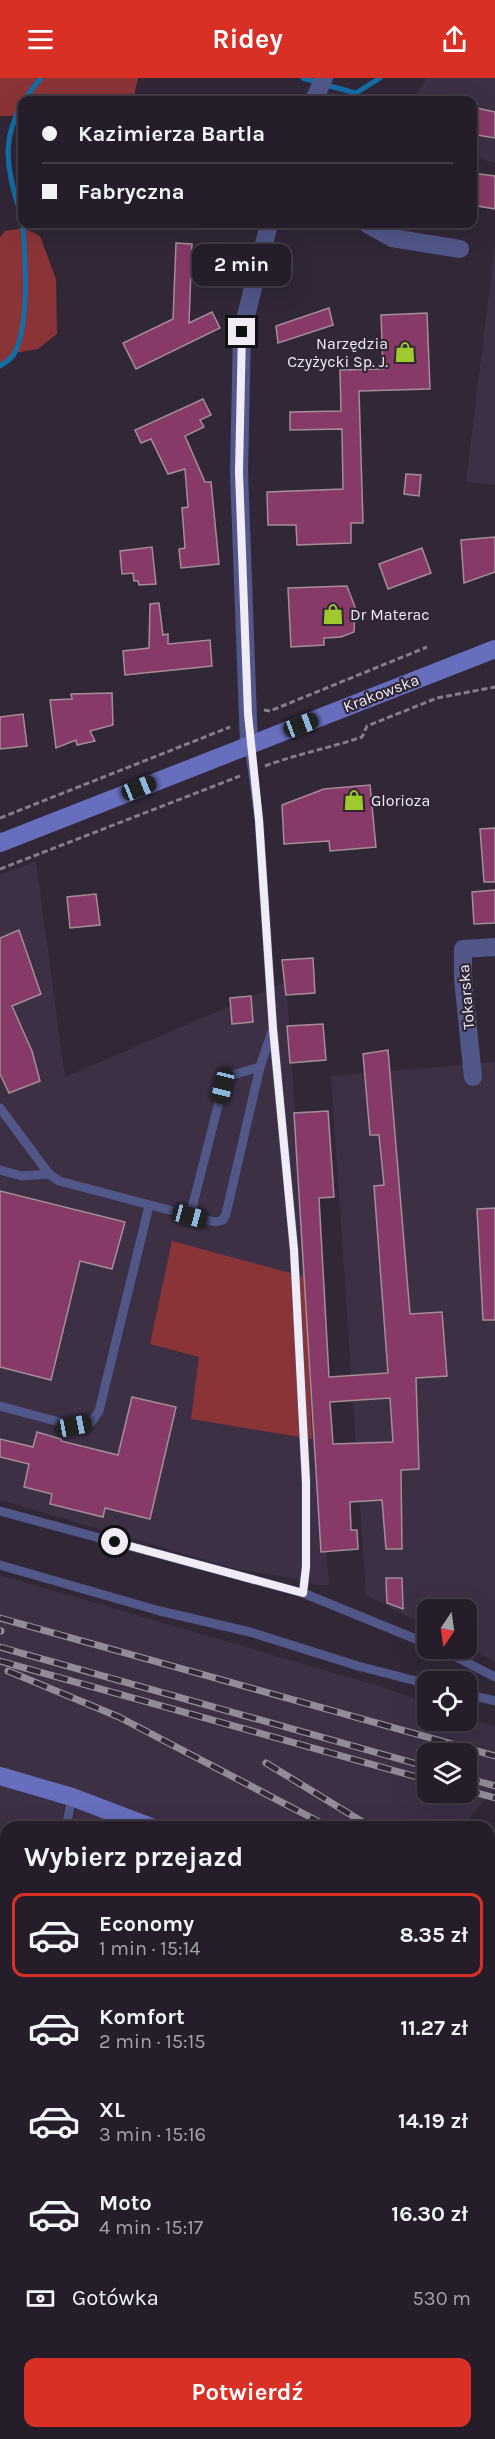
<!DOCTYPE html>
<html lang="pl">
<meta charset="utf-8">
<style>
:root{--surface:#251d29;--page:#312a35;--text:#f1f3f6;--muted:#a3a2a8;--line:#423b46;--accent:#d93025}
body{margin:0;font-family:Karla,sans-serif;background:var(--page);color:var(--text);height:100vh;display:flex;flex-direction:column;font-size:22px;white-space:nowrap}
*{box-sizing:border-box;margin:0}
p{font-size:20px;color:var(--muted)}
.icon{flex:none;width:33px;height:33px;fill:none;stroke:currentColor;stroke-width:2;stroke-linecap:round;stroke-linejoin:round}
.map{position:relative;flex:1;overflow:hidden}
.drawer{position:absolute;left:0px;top:1743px;width:495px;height:618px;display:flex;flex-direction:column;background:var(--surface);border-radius:18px 18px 0 0;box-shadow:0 6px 24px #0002,0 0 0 2px var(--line)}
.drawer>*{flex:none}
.hud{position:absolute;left:18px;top:18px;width:459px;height:132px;border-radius:12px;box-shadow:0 6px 24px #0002,0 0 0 2px var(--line);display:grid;align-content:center;height:132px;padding:0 24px;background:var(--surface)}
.needle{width:39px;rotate:193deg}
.fabs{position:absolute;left:417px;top:1521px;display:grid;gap:12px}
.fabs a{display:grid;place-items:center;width:60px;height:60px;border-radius:12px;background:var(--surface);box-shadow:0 6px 24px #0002,0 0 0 2px var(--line);font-size:30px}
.end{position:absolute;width:27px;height:27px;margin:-14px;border:8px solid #f1ebf5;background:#111;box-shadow:0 0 0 3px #111}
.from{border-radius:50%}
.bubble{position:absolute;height:42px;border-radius:12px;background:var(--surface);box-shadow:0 6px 24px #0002,0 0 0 2px var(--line);font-size:20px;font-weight:700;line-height:42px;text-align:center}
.car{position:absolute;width:18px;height:36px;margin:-18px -9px;border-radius:8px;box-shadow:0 0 4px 2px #0007;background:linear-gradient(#222 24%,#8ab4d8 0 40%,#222 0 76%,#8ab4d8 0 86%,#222 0)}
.hud b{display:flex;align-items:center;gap:21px;height:57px;font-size:22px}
.hud b+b{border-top:2px solid var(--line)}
.hud i{width:15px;height:15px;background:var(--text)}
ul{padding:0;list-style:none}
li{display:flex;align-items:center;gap:18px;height:84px;margin:0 12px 9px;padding:0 12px;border:3px solid transparent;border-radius:12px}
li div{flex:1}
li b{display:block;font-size:22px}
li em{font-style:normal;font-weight:700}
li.current{border-color:var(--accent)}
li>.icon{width:54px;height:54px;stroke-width:1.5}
h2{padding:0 24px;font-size:27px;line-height:72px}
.pay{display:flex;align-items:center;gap:15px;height:66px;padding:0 24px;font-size:22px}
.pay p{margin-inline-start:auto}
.button{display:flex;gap:12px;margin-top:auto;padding:12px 24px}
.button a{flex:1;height:69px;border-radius:12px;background:var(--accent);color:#fff;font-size:24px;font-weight:700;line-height:69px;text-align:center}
header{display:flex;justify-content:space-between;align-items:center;height:78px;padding:0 24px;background:var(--accent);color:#fff;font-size:27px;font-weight:700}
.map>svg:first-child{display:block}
</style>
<header><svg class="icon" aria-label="menu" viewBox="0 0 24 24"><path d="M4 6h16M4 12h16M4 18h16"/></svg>Ridey<svg class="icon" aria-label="share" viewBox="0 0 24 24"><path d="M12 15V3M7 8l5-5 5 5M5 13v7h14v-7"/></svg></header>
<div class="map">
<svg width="495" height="2361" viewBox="0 0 495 2361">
<rect width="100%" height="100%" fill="#312737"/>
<g fill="#3d3045" fill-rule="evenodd">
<path d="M427 0H495V85L473 79 472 22H413Z"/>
<path d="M495 166V407L466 404Z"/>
<path d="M36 783 65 999 286 904 329 1507H316L303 1502 232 1490 0 1422V797Z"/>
<path d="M494 984 495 994V1584L467 1569 466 1532H428L427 1549 366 1517 331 998Z"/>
<path d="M0 1497 382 1609 427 1625 428 1642H466L467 1639 495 1649V1711L462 1749H153L0 1688ZM428 1676H466V1714H428Z"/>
<path d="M0 1708 65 1726 60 1749H6V1973L0 1990Z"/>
<path d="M76 1729 127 1749H72Z"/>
<path d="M489 2003 495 2013V2361H0V2038L6 2022V2355H489Z"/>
</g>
<g fill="#8b3437">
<path d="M0 0H138L133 22H22V38H0Z"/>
<path d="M24 150 40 158 56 201 57 256 38 271 14 275 12 282 0 289V159L5 153Z"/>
<path d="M172 1163 305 1199 312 1361 191 1341 199 1279 150 1266Z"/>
</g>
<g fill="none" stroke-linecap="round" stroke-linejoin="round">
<g stroke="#136ea6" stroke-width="5">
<path d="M303 0 319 5"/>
<path d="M326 7 356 15 380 0"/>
<path d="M22 139C2 82 0 47 41 0"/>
<path d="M0 288C7 284 13 280 16 272 30 239 25 181 23 146"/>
</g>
</g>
<g fill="#873a67" stroke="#a48d98" stroke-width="1.5" fill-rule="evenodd">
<path d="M472 29 495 34V60L472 56Z"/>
<path d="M472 95 495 98V131L472 127Z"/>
<path d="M176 165 192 166 189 245 212 234 220 250 136 291 123 265 173 241Z"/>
<path d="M329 230 333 247 278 265 276 248Z"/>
<path d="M427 235 430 311 359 313 363 445H351V465L297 467 296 447H268L267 414 343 411 342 351 290 352V334L341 333 340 292 383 291 381 237Z"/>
<path d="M203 321 211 337 200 342 204 349 185 358 205 404H211L219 486 181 490 179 471 185 470 182 430 188 429 185 391 168 396 151 361 141 365 135 352Z"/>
<path d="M406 396 421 397 419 418 404 416Z"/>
<path d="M495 459V494L464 505 461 462Z"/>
<path d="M152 469 156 506 139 507 138 503H134L133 495 122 496 120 473Z"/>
<path d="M422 470 431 495 388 511 379 486Z"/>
<path d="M347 508 355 529 354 554 341 559 324 560V567L291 569 288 510Z"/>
<path d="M159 525 163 557 168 556V566L210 562 212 588 125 597 123 573 149 570 150 526Z"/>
<path d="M112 615 113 647 90 653 95 663 77 667 76 662 56 670 50 622 72 621 71 616Z"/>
<path d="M23 636 27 668 0 671V639Z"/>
<path d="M370 707 376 769 330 773 329 763 284 766 282 727 324 711Z"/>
<path d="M495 750V804H484L480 751Z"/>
<path d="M495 812V845L474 846 472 814Z"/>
<path d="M96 816 100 847 70 850 67 819Z"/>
<path d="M19 852 41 916 12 928 32 973 40 1003 9 1015 0 996V860Z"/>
<path d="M313 880 315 915 286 917 282 882Z"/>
<path d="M251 918 253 944 232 946 230 920Z"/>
<path d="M323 946 326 982 290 985 287 948Z"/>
<path d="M388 972 410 1236 442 1234 447 1298 416 1300 419 1391 401 1392 402 1471H386L382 1422 350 1424 351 1452H357L358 1471 321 1474 294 1035 328 1033 334 1119 319 1120 329 1299 388 1295 374 1108 384 1107 379 1057H370L363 976ZM390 1320 393 1364 333 1366 330 1324Z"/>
<path d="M0 1113 125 1144 112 1191 80 1183 51 1302 0 1289Z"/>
<path d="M495 1130V1242H483L477 1131Z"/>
<path d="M132 1319 176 1329 150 1441 105 1430 103 1439 50 1426 52 1416 24 1409 29 1386 0 1379V1361L33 1369 37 1354 61 1361V1363L118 1377Z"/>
<path d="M386 1500H402L403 1531 387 1525Z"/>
</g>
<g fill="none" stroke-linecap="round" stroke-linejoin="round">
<g stroke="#857d8b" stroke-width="3" stroke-dasharray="6 3" stroke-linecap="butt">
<path d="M264 632 270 633 427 569"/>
<path d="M265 688C297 676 330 670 362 659L367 648 437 620 495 609"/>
<path d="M0 740 230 649"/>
<path d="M0 791 240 698"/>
<path d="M489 2023 495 2032"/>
</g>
<g stroke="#515789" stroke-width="9">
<path d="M249 667 259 742 273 951 294 1172 306 1404V1489L303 1515"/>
<path d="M0 1030 49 1096 59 1103 215 1144 223 1142 226 1136 260 989 272 953"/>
<path d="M0 1092 22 1098 49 1096"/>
<path d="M190 1138 223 1008 229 998 260 989"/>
<path d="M0 1328 74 1348 91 1345 99 1333 149 1128"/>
<path d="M0 1433 303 1515 428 1566"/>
<path d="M0 1487 160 1533 250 1554 358 1588 428 1606"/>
<path d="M439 1570 495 1599"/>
<path d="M466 1616 495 1623"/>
<path d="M66 1749 72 1719"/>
<path d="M0 2012 6 1995"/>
<path d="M0 2292 6 2294"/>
<path d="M169 2355 185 2361"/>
</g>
<g stroke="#515789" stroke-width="18">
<path d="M314 22 324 0"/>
<path d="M367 146 392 160 460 171"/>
<path d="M249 667 239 394 242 254 269 146"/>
<path d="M473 999 463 901V871L495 869"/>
<path d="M492 1806 495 1805"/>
<path d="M489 2175 495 2160"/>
<path d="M489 2277 495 2280"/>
<path d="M407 2361 410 2355"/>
</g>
<g stroke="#666ebd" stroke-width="18">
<path d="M0 765 495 571"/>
<path d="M0 1698 72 1719 151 1749"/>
<path d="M489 1981 495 1990"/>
</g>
<defs>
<g id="rail">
<path d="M0 1540 495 1678"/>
<path d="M0 1553H1"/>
<path d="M0 1569 428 1689"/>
<path d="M0 1583 428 1702"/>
<path d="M8 1593 119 1639 329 1749"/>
<path d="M266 1685 371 1749"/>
<path d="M466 1700 495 1708"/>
<path d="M466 1712 495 1720"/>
<path d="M489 1821 495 1825"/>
<path d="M489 1837 495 1841"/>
</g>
</defs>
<use href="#rail" stroke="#938b98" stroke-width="7"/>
<use href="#rail" stroke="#312737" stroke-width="4.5" stroke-dasharray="14" stroke-linecap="butt"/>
</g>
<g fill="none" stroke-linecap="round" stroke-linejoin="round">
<path stroke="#f1ebf5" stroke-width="8" d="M115 1464 303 1515 306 1489V1404L294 1172 273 951 259 742 248 636 239 394 242 254"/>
</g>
<defs>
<symbol id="shop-bare" viewBox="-9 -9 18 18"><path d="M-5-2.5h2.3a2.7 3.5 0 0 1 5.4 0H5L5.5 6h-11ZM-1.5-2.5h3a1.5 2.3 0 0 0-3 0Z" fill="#9fca2e" stroke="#312737" stroke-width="2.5" paint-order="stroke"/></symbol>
</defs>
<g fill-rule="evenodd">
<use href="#shop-bare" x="390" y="259" width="30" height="30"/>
<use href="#shop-bare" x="318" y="521" width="30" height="30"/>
<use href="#shop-bare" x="339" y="707" width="30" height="30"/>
</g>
<g text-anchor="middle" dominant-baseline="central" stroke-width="4.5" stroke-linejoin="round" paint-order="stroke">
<g font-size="16" fill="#f1ebf5" stroke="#312737" text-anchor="start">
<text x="388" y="265" text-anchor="end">Narzędzia<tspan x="388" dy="18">Czyżycki Sp. J.</tspan></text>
<text x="350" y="536">Dr Materac</text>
<text x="371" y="722">Glorioza</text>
</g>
<g font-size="16" fill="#f1ebf5" stroke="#312737">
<text transform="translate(381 615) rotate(-21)">Krakowska</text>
<text transform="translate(466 919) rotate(-95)">Tokarska</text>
</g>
</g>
</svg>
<div class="fabs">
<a><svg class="needle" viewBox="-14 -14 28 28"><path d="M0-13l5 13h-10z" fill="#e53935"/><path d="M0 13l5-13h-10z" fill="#a3a2a8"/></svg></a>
<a><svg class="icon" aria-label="locate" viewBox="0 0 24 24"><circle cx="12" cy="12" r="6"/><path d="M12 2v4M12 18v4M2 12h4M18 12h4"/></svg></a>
<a><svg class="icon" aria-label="layers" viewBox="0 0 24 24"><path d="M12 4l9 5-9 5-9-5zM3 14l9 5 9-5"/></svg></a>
</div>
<i class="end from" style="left:115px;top:1464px"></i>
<i class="end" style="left:242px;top:254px"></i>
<div class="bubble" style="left:192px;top:166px;width:99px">2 min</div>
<i class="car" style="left:301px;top:647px;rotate:69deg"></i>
<i class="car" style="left:139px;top:710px;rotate:68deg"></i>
<i class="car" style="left:223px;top:1008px;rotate:194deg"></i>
<i class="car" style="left:190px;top:1138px;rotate:105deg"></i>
<i class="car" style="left:74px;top:1348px;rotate:79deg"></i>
<div class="hud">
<b><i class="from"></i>Kazimierza Bartla</b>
<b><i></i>Fabryczna</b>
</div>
<section class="drawer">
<h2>Wybierz przejazd</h2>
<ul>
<li class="current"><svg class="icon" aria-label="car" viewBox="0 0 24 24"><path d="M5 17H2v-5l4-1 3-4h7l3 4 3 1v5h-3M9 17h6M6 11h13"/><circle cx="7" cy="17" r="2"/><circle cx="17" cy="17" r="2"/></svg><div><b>Economy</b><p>1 min · 15:14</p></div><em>8.35 zł</em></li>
<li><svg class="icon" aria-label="car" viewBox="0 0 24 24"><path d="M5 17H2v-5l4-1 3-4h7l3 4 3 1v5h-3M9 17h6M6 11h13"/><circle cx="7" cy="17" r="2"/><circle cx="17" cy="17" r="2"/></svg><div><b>Komfort</b><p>2 min · 15:15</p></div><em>11.27 zł</em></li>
<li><svg class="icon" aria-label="car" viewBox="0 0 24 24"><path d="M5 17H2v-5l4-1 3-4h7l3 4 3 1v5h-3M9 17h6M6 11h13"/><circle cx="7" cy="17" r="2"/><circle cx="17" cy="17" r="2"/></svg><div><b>XL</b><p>3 min · 15:16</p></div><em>14.19 zł</em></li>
<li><svg class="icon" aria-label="car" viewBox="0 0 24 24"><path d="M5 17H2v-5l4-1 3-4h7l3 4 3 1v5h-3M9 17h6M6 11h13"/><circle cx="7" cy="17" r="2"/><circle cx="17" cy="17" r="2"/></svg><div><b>Moto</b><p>4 min · 15:17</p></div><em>16.30 zł</em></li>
</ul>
<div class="pay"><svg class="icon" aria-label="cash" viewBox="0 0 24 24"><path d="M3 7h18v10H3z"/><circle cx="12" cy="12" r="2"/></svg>Gotówka<p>530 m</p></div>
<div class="button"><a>Potwierdź</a></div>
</section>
</div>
